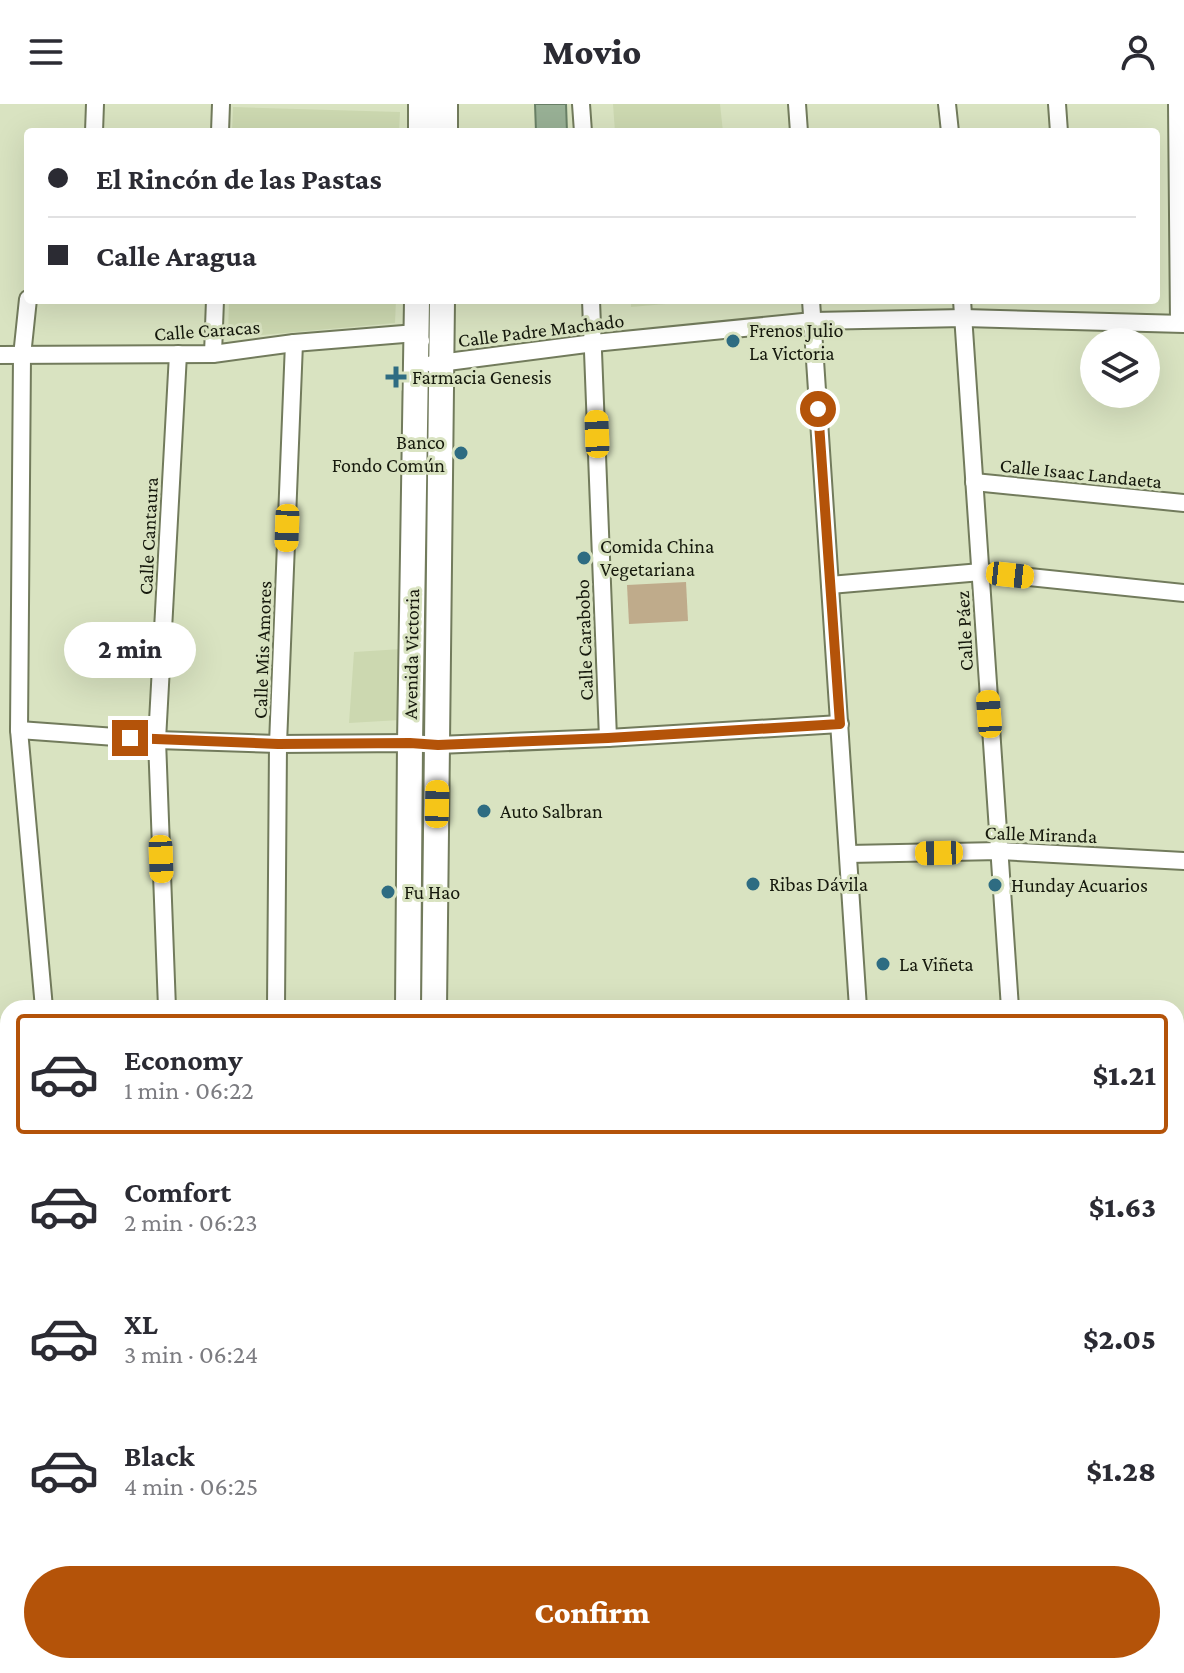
<!DOCTYPE html>
<meta charset="utf-8">
<style>
:root{--surface:#fff;--page:#f2f2f3;--text:#2b2b33;--muted:#7c7c81;--line:#e1e1e2;--accent:#b45309}
body{margin:0;font-family:"Crimson Pro",serif;background:var(--page);color:var(--text);height:100vh;display:flex;flex-direction:column;font-size:30px;white-space:nowrap}
*{box-sizing:border-box;margin:0}
p{font-size:26px;color:var(--muted)}
.icon{flex:none;width:44px;height:44px;fill:none;stroke:currentColor;stroke-width:2;stroke-linecap:round;stroke-linejoin:round}
.map{position:relative;flex:1;overflow:hidden}
.details{position:absolute;left:0px;top:896px;width:1184px;height:674px;display:flex;flex-direction:column;background:var(--surface);border-radius:24px 24px 0 0;box-shadow:0 8px 32px #0002}
.details>*{flex:none}
.hud{position:absolute;left:24px;top:24px;width:1136px;height:176px;border-radius:8px;box-shadow:0 8px 32px #0002;display:grid;align-content:center;height:176px;padding:0 24px;background:var(--surface)}
.buttons{position:absolute;left:1080px;top:224px;display:grid;gap:16px}
.buttons a{display:grid;place-items:center;width:80px;height:80px;border-radius:50%;background:var(--surface);box-shadow:0 8px 32px #0002;font-size:40px}
.end{position:absolute;width:36px;height:36px;margin:-18px;border:10px solid #b45309;background:#fff;box-shadow:0 0 0 4px #fff}
.from{border-radius:50%}
.bubble{position:absolute;height:56px;border-radius:28px;background:var(--surface);box-shadow:0 8px 32px #0002;font-size:26px;font-weight:800;line-height:56px;text-align:center}
.car{position:absolute;width:24px;height:48px;margin:-24px -12px;border-radius:10px;box-shadow:0 0 6px 2px #0007;background:linear-gradient(#f5c518 24%,#345 0 40%,#f5c518 0 76%,#345 0 86%,#f5c518 0)}
.hud b{display:flex;align-items:center;gap:28px;height:76px;font-size:30px}
.hud b+b{border-top:2px solid var(--line)}
.hud i{width:20px;height:20px;background:var(--text)}
ul{padding:14px 0 0;list-style:none}
li{display:flex;align-items:center;gap:24px;height:120px;margin:0 16px 12px;padding:0 8px;border:4px solid transparent;border-radius:8px}
li div{flex:1}
li b{display:block;font-size:30px}
li em{font-style:normal;font-weight:800}
li.active{border-color:var(--accent)}
li>.icon{width:72px;height:72px;stroke-width:1.5}
.primary-button{display:flex;gap:16px;margin-top:auto;padding:16px 24px}
.primary-button a{flex:1;height:92px;border-radius:48px;background:var(--accent);color:#fff;font-size:32px;font-weight:800;line-height:92px;text-align:center}
header{display:flex;justify-content:space-between;align-items:center;height:104px;padding:0 24px;background:var(--surface);font-size:36px;font-weight:800}
.map>svg:first-child{display:block}
</style>
<header><svg class="icon" aria-label="menu" viewBox="0 0 24 24"><path d="M4 6h16M4 12h16M4 18h16"/></svg>Movio<svg class="icon" aria-label="person" viewBox="0 0 24 24"><circle cx="12" cy="8" r="4"/><path d="M4 21q1-7 8-7t8 7"/></svg></header>
<div class="map">
<svg width="1184" height="1569" viewBox="0 0 1184 1569">
<rect width="100%" height="100%" fill="#d9e3c1"/>
<g fill="#ccd8b0">
<path d="M613 0H720L723 28H615Z"/>
<path d="M233 3 400 8 399 28H232Z"/>
<path d="M229 196H396L395 219 228 234Z"/>
<path d="M631 196H712L631 203Z"/>
<path d="M402 545 400 616 349 619 354 548Z"/>
<path d="M0 1230 8 1260V1295L5 1316 0 1307Z"/>
</g>
<path fill="#bfab8b" d="M686 478 688 517 629 520 627 481Z"/>
<g fill="none" stroke-linecap="round" stroke-linejoin="round">
<path stroke="#799684" stroke-width="4" d="M1176 1138 1182 1132H1184"/>
<g stroke="#a3ccb7" stroke-width="24">
<path d="M0 1137 8 1171"/>
<path d="M71 1562 72 1569"/>
</g>
</g>
<path fill="#98b095" stroke="#698066" stroke-width="2" d="M535 0H566L567 28H536Z"/>
<g fill="none" stroke-linecap="round" stroke-linejoin="round">
<defs>
<path id="service" d="M468 1562 471 1569"/>
<g id="minor">
<path d="M581 0 583 28"/>
<path d="M797 0 799 28"/>
<path d="M947 0 950 28"/>
<path d="M1057 0 1059 28"/>
<path d="M1177 0 1179 219"/>
<path d="M94 28 95 0"/>
<path d="M220 28 221 0"/>
<path d="M28 195 22 252 19 626 44 904"/>
<path d="M591 196 608 634"/>
<path d="M811 196 858 904"/>
<path d="M962 196 1010 904"/>
<path d="M213 250 215 196"/>
<path d="M0 251 213 250 294 239 416 229 421 237"/>
<path d="M432 260 594 239 813 217 964 214 1184 220"/>
<path d="M974 378 1184 399"/>
<path d="M830 481 981 468 1184 489"/>
<path d="M19 626 157 636 278 640 410 639 438 641 608 634 840 620"/>
<path d="M848 750 1000 747 1184 757"/>
<path d="M167 904 157 636 178 250"/>
<path d="M276 904 278 640 294 239"/>
<path d="M1176 978H1184"/>
<path d="M0 1375 8 1410"/>
<path d="M1176 1417 1184 1416"/>
<path d="M43 1562 45 1569"/>
<path d="M304 1562 308 1569"/>
<path d="M360 1562 364 1569"/>
<path d="M779 1562 782 1569"/>
<path d="M935 1562 937 1569"/>
<path d="M263 1569 277 1562"/>
<path d="M1031 1569 1033 1562"/>
</g>
<g id="primary">
<path d="M421 28V0"/>
<path d="M445 28V0"/>
<path d="M408 904 410 639 417 196"/>
<path d="M434 904 442 196"/>
<path d="M621 1562 625 1569"/>
<path d="M642 1562 646 1569"/>
</g>
</defs>
<use href="#service" stroke="#727b5c" stroke-width="12"/>
<use href="#minor" stroke="#727b5c" stroke-width="20"/>
<use href="#primary" stroke="#727b5c" stroke-width="28"/>
<use href="#service" stroke="#fff" stroke-width="8"/>
<use href="#minor" stroke="#fff" stroke-width="16"/>
<use href="#primary" stroke="#fff" stroke-width="24"/>
</g>
<g fill="none" stroke-linecap="round" stroke-linejoin="round">
<path stroke="#b45309" stroke-width="10" d="M130 634 278 640 410 639 438 641 608 634 840 620 818 305"/>
</g>
<g fill="#2e6c82" stroke="#d9e3c1" stroke-width="3">
<circle cx="733" cy="237" r="8"/>
<path d="M392 261h8v8h8v8h-8v8h-8v-8h-8v-8h8z"/>
<circle cx="461" cy="349" r="8"/>
<circle cx="584" cy="454" r="8"/>
<circle cx="484" cy="707" r="8"/>
<circle cx="753" cy="780" r="8"/>
<circle cx="995" cy="781" r="8"/>
<circle cx="388" cy="788" r="8"/>
<circle cx="883" cy="860" r="8"/>
</g>
<g text-anchor="middle" dominant-baseline="central" stroke-width="6" stroke-linejoin="round" paint-order="stroke">
<g font-size="20" fill="#16190d" stroke="#d9e3c1">
<text transform="translate(207 226) rotate(-4)">Calle Caracas</text>
<text transform="translate(541 226) rotate(-7)">Calle Padre Machado</text>
<text transform="translate(1081 369) rotate(6)">Calle Isaac Landaeta</text>
<text transform="translate(148 432) rotate(-87)">Calle Cantaura</text>
<text transform="translate(964 527) rotate(-93)">Calle Páez</text>
<text transform="translate(584 536) rotate(-92)">Calle Carabobo</text>
<text transform="translate(262 546) rotate(-88)">Calle Mis Amores</text>
<text transform="translate(411 550) rotate(-89)">Avenida Victoria</text>
<text transform="translate(1041 730) rotate(2)">Calle Miranda</text>
</g>
<g font-size="20" fill="#16190d" stroke="#d9e3c1" text-anchor="start">
<text x="749" y="226">Frenos Julio<tspan x="749" dy="23">La Victoria</tspan></text>
<text x="412" y="273">Farmacia Genesis</text>
<text x="445" y="338" text-anchor="end">Banco<tspan x="445" dy="23">Fondo Común</tspan></text>
<text x="600" y="442">Comida China<tspan x="600" dy="23">Vegetariana</tspan></text>
<text x="500" y="707">Auto Salbran</text>
<text x="769" y="780">Ribas Dávila</text>
<text x="1011" y="781">Hunday Acuarios</text>
<text x="404" y="788">Fu Hao</text>
<text x="899" y="860">La Viñeta</text>
</g>
</g>
</svg>
<div class="buttons">
<a><svg class="icon" aria-label="layers" viewBox="0 0 24 24"><path d="M12 4l9 5-9 5-9-5zM3 14l9 5 9-5"/></svg></a>
</div>
<i class="end from" style="left:818px;top:305px"></i>
<i class="end" style="left:130px;top:634px"></i>
<div class="bubble" style="left:64px;top:518px;width:132px">2 min</div>
<i class="car" style="left:597px;top:330px;rotate:358deg"></i>
<i class="car" style="left:287px;top:424px;rotate:182deg"></i>
<i class="car" style="left:1010px;top:471px;rotate:96deg"></i>
<i class="car" style="left:989px;top:610px;rotate:356deg"></i>
<i class="car" style="left:437px;top:700px;rotate:1deg"></i>
<i class="car" style="left:939px;top:749px;rotate:269deg"></i>
<i class="car" style="left:161px;top:755px;rotate:178deg"></i>
<div class="hud">
<b><i class="from"></i>El Rincón de las Pastas</b>
<b><i></i>Calle Aragua</b>
</div>
<section class="details">
<ul>
<li class="active"><svg class="icon" aria-label="car" viewBox="0 0 24 24"><path d="M5 17H2v-5l4-1 3-4h7l3 4 3 1v5h-3M9 17h6M6 11h13"/><circle cx="7" cy="17" r="2"/><circle cx="17" cy="17" r="2"/></svg><div><b>Economy</b><p>1 min · 06:22</p></div><em>$1.21</em></li>
<li><svg class="icon" aria-label="car" viewBox="0 0 24 24"><path d="M5 17H2v-5l4-1 3-4h7l3 4 3 1v5h-3M9 17h6M6 11h13"/><circle cx="7" cy="17" r="2"/><circle cx="17" cy="17" r="2"/></svg><div><b>Comfort</b><p>2 min · 06:23</p></div><em>$1.63</em></li>
<li><svg class="icon" aria-label="car" viewBox="0 0 24 24"><path d="M5 17H2v-5l4-1 3-4h7l3 4 3 1v5h-3M9 17h6M6 11h13"/><circle cx="7" cy="17" r="2"/><circle cx="17" cy="17" r="2"/></svg><div><b>XL</b><p>3 min · 06:24</p></div><em>$2.05</em></li>
<li><svg class="icon" aria-label="car" viewBox="0 0 24 24"><path d="M5 17H2v-5l4-1 3-4h7l3 4 3 1v5h-3M9 17h6M6 11h13"/><circle cx="7" cy="17" r="2"/><circle cx="17" cy="17" r="2"/></svg><div><b>Black</b><p>4 min · 06:25</p></div><em>$1.28</em></li>
</ul>
<div class="primary-button"><a>Confirm</a></div>
</section>
</div>
